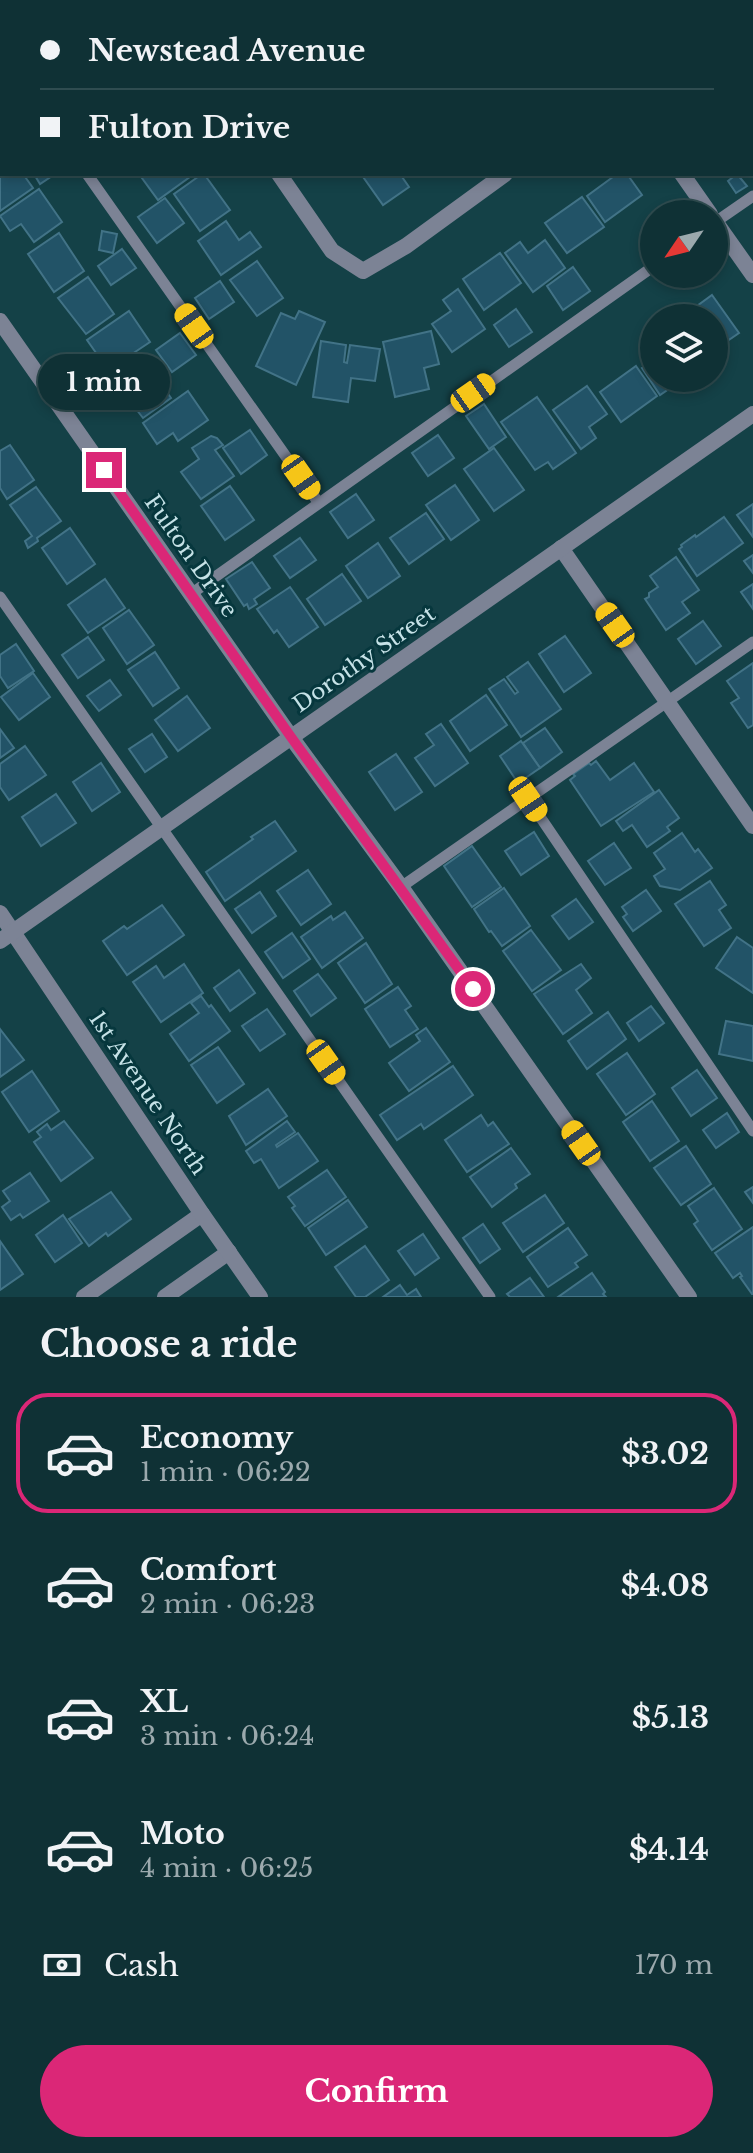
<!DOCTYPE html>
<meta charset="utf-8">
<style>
:root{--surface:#0f3135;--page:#1d3d41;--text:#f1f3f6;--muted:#9ba9ad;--line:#2f4c50;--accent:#db2777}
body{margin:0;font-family:"Libre Baskerville",serif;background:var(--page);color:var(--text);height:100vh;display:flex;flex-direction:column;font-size:30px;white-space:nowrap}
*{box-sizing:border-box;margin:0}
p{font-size:26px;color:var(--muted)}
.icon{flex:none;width:44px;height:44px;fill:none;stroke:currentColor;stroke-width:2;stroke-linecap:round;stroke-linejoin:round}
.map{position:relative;height:1297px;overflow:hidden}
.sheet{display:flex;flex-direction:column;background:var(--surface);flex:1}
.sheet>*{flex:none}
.guide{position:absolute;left:0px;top:0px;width:754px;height:176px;box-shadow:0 4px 12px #0003,0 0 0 2px var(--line);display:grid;align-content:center;height:176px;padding:0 40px;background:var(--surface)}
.needle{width:52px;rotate:235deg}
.controls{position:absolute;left:640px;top:200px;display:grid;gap:16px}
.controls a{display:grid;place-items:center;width:88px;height:88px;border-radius:50%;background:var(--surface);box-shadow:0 4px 12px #0003,0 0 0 2px var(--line);font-size:40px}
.end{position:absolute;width:36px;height:36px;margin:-18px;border:10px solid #db2777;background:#fff;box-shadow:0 0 0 4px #fff}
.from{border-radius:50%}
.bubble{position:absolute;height:56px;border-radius:28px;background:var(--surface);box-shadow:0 4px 12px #0003,0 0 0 2px var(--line);font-size:26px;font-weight:700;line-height:56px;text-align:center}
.car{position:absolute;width:24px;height:48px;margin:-24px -12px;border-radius:10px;box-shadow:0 0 6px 2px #0007;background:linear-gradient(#f5c518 24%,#345 0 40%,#f5c518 0 76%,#345 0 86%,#f5c518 0)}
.guide b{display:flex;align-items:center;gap:28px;height:76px;font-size:30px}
.guide b+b{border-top:2px solid var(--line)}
.guide i{width:20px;height:20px;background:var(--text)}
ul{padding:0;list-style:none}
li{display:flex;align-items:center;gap:24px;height:120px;margin:0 16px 12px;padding:0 24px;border:4px solid transparent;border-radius:32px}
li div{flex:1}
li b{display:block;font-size:30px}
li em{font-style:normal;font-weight:700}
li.active{border-color:var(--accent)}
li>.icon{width:72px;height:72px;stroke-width:1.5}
h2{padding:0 40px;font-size:36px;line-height:96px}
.pay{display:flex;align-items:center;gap:20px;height:88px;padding:0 40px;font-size:30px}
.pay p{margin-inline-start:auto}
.cta{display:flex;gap:16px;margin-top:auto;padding:16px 40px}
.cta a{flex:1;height:92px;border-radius:48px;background:var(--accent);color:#fff;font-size:32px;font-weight:700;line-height:92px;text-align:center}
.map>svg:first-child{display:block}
</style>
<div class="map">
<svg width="753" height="1297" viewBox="0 0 753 1297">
<rect width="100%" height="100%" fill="#144147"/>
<path fill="#154e55" d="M371 0H712L709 2H373Z"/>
<path fill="#8c4740" d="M372 0H513L515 2H373Z"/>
<g fill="#225367" stroke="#427387" stroke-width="2">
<path d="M31 0H85L86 2H28Z"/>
<path d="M238 0H281L282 2H237Z"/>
<path d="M531 0H581L578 2H533Z"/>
<path d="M2 151V174H23L33 188 0 211V153Z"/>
<path d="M34 174H55L40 184Z"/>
<path d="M139 174H194L158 200Z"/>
<path d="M202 174H204L230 210 200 231 174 194Z"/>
<path d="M361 174H400L409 187 383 205Z"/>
<path d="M617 174H627L642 195 605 222 587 196Z"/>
<path d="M737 174 747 186 736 193 728 181Z"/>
<path d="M39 189 62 222 34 242 21 224 10 231 0 216Z"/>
<path d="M582 197 604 227 567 253 545 223Z"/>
<path d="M165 198 184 223 157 243 138 217Z"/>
<path d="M226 221 239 240 250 232 261 247 221 275 198 241Z"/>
<path d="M102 231 117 234 113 253 99 250Z"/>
<path d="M59 233 84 271 54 292 28 254Z"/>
<path d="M545 240 565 268 533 292 505 253 520 242 528 253Z"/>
<path d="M122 249 136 268 111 285 98 266Z"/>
<path d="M500 253 521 283 484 310 463 279Z"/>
<path d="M257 261 283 298 257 316 230 280Z"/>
<path d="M573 267 590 291 563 310 547 286Z"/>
<path d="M88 277 114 314 86 334 58 298Z"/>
<path d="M220 281 234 302 209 319 195 298Z"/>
<path d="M458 289 485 329 452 352 432 324 451 311 443 300Z"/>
<path d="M712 295 739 333 714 350V318H688L686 314Z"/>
<path d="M516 309 532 332 509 347 494 325Z"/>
<path d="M129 311 150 342 108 370 87 340Z"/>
<path d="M299 311 325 322 296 385 256 366 281 313 295 319Z"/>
<path d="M654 330V357L641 339Z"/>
<path d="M431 331 439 364 424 368 429 389 395 397 383 342Z"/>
<path d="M180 333 196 355 172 372 156 350Z"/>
<path d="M321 341 346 345 344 362 347 363 350 345 380 349 375 381 351 378 348 402 313 397Z"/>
<path d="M654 360V378H676L679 382 660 395 642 368Z"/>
<path d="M145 361 171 398 143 418 115 382Z"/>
<path d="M636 366 657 396 621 422 600 392Z"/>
<path d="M587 386 607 414 589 427 596 438 581 449 553 410Z"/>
<path d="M188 391 208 420 178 441 173 433 157 444 143 423Z"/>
<path d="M537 397 576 453 553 469 548 462 535 470 501 422Z"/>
<path d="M484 404 506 437 489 449 466 416Z"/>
<path d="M250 430 267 455 241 474 223 448Z"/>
<path d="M438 435 454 458 428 476 412 453Z"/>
<path d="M211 436 217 438 223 445 215 450 234 476 201 499 181 472 199 459 192 448Z"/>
<path d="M10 445 34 480 7 499 0 488V451Z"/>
<path d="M494 448 524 490 494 511 464 469Z"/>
<path d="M455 485 479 520 451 540 426 505Z"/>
<path d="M230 486 254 520 225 540 201 506Z"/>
<path d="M36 487 61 521 37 538 38 541 28 548 25 541 32 536 10 505Z"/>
<path d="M356 494 374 520 348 538 330 512Z"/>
<path d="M753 504V537L737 515Z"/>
<path d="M426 513 444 539 409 564 390 538Z"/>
<path d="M724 517 743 543 697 576 679 549 682 547 681 545 695 535 696 537Z"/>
<path d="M70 528 95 564 67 584 42 548Z"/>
<path d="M300 538 316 560 290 578 274 556Z"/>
<path d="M378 543 400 576 368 598 346 566Z"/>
<path d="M753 555V573L744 561Z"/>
<path d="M676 557 699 590 682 602 690 613 666 630 645 599 649 597V593L658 587 650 576Z"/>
<path d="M252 562 270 588 254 599 257 604 249 609 247 604 244 606 226 579Z"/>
<path d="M342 574 361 601 325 625 307 599Z"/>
<path d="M105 579 125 608 88 633 68 605Z"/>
<path d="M753 584V609L741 592Z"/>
<path d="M290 587 318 627 289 647 277 630 274 633 257 609Z"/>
<path d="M129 610 154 645 127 664 103 628Z"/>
<path d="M703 621 721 646 696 664 678 639Z"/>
<path d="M565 636 591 673 564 692 539 654Z"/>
<path d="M88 637 104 660 78 678 62 655Z"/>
<path d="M16 644 34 671 8 688 0 676V655Z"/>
<path d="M155 652 179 688 153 706 128 670Z"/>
<path d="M528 662 561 709 521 737 489 689 504 679 515 694 518 692 507 677Z"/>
<path d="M753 663V725L748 728 731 703 739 698 727 681Z"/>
<path d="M33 673 50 697 19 720 1 697Z"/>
<path d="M110 680 121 695 99 711 87 696Z"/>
<path d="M486 695 507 725 470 751 450 721Z"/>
<path d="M187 696 210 728 178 751 155 720Z"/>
<path d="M441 724 468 763 435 786 415 758 434 745 426 734Z"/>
<path d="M545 728 562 752 540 768 523 743Z"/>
<path d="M0 729 14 748 0 758Z"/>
<path d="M152 734 167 757 145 772 129 749Z"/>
<path d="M521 741 540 768 518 783 500 756Z"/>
<path d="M25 746 46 775 9 800 0 787V764Z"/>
<path d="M396 754 422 792 395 810 369 772Z"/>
<path d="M596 761 610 780 634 763 654 792 601 826 570 780 575 776 573 774 589 763 591 765Z"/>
<path d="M101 763 120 792 92 811 73 782Z"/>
<path d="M659 790 679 818 667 827 670 831 647 847 632 825 623 831 616 821Z"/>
<path d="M56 794 76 823 41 846 22 817Z"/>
<path d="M275 821 296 851 225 901 206 872 253 839 251 837Z"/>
<path d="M534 832 549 856 521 875 505 851Z"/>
<path d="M682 833 695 852 698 849 712 868 680 890 660 886 654 876 665 869 654 853Z"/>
<path d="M614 843 631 868 605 885 588 861Z"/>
<path d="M472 846 501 887 472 907 444 866Z"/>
<path d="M308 870 331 904 301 925 277 891Z"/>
<path d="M710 881 726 905 719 910 731 928 704 946 675 904Z"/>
<path d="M504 888 530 926 502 946 491 931 489 932 474 909Z"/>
<path d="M646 890 661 911 633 931 623 917 627 914 622 907Z"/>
<path d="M260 892 276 916 252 933 235 909Z"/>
<path d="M576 899 593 922 569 939 552 916Z"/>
<path d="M162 905 184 935 127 975 103 941 124 926 127 929Z"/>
<path d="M345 912 363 938 322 968 301 937 331 916 333 920Z"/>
<path d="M531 930 561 970 532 991 503 951Z"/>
<path d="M292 933 310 959 283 978 265 952Z"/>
<path d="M737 937 753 948V993L716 968Z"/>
<path d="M366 943 392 984 365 1003 338 963Z"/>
<path d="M184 964 203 993 161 1022 133 982 156 966 164 978Z"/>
<path d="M581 964 591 978 576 990 592 1013 563 1034 534 994Z"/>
<path d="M239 970 255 993 230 1011 214 988Z"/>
<path d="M318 974 336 998 311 1016 294 991Z"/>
<path d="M398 987 411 1006 405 1010 418 1029 390 1047 365 1009Z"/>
<path d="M201 996 209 1007 211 1005 230 1031 189 1061 170 1034 199 1013 191 1003Z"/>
<path d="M651 1006 664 1023 639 1041 627 1023Z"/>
<path d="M267 1009 285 1034 260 1051 242 1026Z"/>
<path d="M608 1012 626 1039 587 1069 568 1041Z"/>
<path d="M726 1021 753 1026V1061L719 1054Z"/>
<path d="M426 1028 450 1062 409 1091 389 1063 420 1041 416 1035Z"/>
<path d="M0 1029 24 1060 0 1077Z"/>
<path d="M218 1047 244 1084 217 1103 191 1065Z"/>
<path d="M627 1053 655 1094 626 1115 597 1074Z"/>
<path d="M453 1066 473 1095 424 1129 421 1124 397 1140 380 1115Z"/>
<path d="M697 1070 717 1098 691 1116 672 1088Z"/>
<path d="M32 1071 59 1111 29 1132 2 1092Z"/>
<path d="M268 1089 287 1116 246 1145 229 1116Z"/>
<path d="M652 1101 679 1141 650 1161 623 1122Z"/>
<path d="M727 1113 739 1132 716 1148 703 1130Z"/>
<path d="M481 1115 488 1126 493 1122 509 1144 467 1172 445 1140Z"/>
<path d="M64 1121 93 1158 61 1181 34 1142 41 1137 37 1132 47 1124 51 1130Z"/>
<path d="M287 1121 295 1132 276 1145 277 1147 298 1133 318 1161 279 1188 261 1159 254 1163 246 1151Z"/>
<path d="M686 1146 711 1184 681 1205 654 1168Z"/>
<path d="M511 1148 530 1174 515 1184 517 1188 492 1207 470 1177Z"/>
<path d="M327 1170 346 1197 305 1226 292 1208 295 1206 288 1197Z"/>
<path d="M30 1173 49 1201 23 1218 20 1214 11 1220 2 1207 10 1201 3 1191Z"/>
<path d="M753 1187V1203L745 1192Z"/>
<path d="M714 1188 742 1229 712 1250 694 1224 698 1221 688 1206Z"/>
<path d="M111 1192 131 1219 108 1236 106 1233 89 1246 69 1219Z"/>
<path d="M545 1195 564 1223 523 1252 503 1223Z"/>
<path d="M348 1200 367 1227 326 1255 308 1228Z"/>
<path d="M63 1215 82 1243 55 1262 36 1235Z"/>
<path d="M483 1224 500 1249 480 1263 463 1238Z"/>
<path d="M753 1227V1294H752L740 1277 742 1276 740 1273 733 1278 715 1253Z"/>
<path d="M568 1228 587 1255 575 1263 578 1267 548 1287 527 1257Z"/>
<path d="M423 1234 439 1258 415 1275 398 1251Z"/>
<path d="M0 1241 23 1274 0 1290Z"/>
<path d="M365 1246 389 1280 365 1297H356L335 1267Z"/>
<path d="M592 1273 605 1292 603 1294 606 1297H558Z"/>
<path d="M530 1278 544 1297H510L507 1294Z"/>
<path d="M400 1285 407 1295 416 1289 421 1297H383Z"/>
</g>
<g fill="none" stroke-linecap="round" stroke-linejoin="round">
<g stroke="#7c8395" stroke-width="11">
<path d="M361 0 362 2"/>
<path d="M0 51 2 54"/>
<path d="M87 174 318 502"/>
<path d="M714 223 753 196"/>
<path d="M191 594 654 266"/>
<path d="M0 597 490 1297"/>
<path d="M528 799 753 1131"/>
<path d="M401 887 753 642"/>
</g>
<g stroke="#7c8395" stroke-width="16">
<path d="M159 0 161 2"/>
<path d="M752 3 753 2"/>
<path d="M279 174 332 251 363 271 406 246 505 174"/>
<path d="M682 174 710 214"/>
<path d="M714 220 753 275"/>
<path d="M0 321 291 737 401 887 689 1297"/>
<path d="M561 548 753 826"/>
<path d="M84 1297 202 1214"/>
<path d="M165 1297 229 1252"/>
</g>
<g stroke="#7c8395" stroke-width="16">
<path d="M0 913 202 1214 260 1297"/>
<path d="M0 941 753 414"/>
</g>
</g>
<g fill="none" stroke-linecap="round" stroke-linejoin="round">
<path stroke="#db2777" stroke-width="10" d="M104 470 291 737 473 989"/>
</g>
<g text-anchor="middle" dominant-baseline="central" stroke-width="6" stroke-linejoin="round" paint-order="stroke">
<g font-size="22" fill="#c6e2e7" stroke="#06373d">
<text transform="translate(191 556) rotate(55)">Fulton Drive</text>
<text transform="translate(364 659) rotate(-35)">Dorothy Street</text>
<text transform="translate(148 1093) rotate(56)">1st Avenue North</text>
</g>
</g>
</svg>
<div class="controls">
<a><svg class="needle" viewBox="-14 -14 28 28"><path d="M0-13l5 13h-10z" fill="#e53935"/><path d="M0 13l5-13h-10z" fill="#9ba9ad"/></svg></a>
<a><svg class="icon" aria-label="layers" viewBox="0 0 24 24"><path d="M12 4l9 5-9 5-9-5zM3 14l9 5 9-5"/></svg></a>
</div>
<i class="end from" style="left:473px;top:989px"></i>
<i class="end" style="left:104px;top:470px"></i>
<div class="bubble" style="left:38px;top:354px;width:132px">1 min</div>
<i class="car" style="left:194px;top:326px;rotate:325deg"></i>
<i class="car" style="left:473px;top:393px;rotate:55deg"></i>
<i class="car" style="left:301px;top:477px;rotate:145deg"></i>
<i class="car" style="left:615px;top:625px;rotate:325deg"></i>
<i class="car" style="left:528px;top:799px;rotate:146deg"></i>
<i class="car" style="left:326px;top:1062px;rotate:145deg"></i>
<i class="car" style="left:581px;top:1143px;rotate:325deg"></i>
<div class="guide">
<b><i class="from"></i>Newstead Avenue</b>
<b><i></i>Fulton Drive</b>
</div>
</div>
<section class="sheet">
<h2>Choose a ride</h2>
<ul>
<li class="active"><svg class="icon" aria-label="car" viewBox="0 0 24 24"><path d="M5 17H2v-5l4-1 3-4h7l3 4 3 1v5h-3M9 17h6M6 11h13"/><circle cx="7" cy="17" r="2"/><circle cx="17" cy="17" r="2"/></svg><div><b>Economy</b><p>1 min · 06:22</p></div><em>$3.02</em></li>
<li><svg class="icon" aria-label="car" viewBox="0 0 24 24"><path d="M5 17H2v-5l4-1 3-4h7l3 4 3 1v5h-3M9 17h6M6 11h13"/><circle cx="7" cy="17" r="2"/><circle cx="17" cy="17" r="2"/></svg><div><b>Comfort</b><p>2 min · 06:23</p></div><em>$4.08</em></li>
<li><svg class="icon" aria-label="car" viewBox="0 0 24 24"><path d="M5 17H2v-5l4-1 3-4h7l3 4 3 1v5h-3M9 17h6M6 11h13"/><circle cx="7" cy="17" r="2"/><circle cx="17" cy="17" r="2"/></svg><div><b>XL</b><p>3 min · 06:24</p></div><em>$5.13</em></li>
<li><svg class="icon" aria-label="car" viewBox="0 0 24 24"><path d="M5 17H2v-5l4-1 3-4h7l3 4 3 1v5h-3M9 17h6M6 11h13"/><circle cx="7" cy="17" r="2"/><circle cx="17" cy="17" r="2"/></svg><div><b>Moto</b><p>4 min · 06:25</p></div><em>$4.14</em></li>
</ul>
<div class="pay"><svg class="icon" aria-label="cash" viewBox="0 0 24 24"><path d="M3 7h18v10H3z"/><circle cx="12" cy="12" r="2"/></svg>Cash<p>170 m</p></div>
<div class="cta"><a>Confirm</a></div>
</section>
